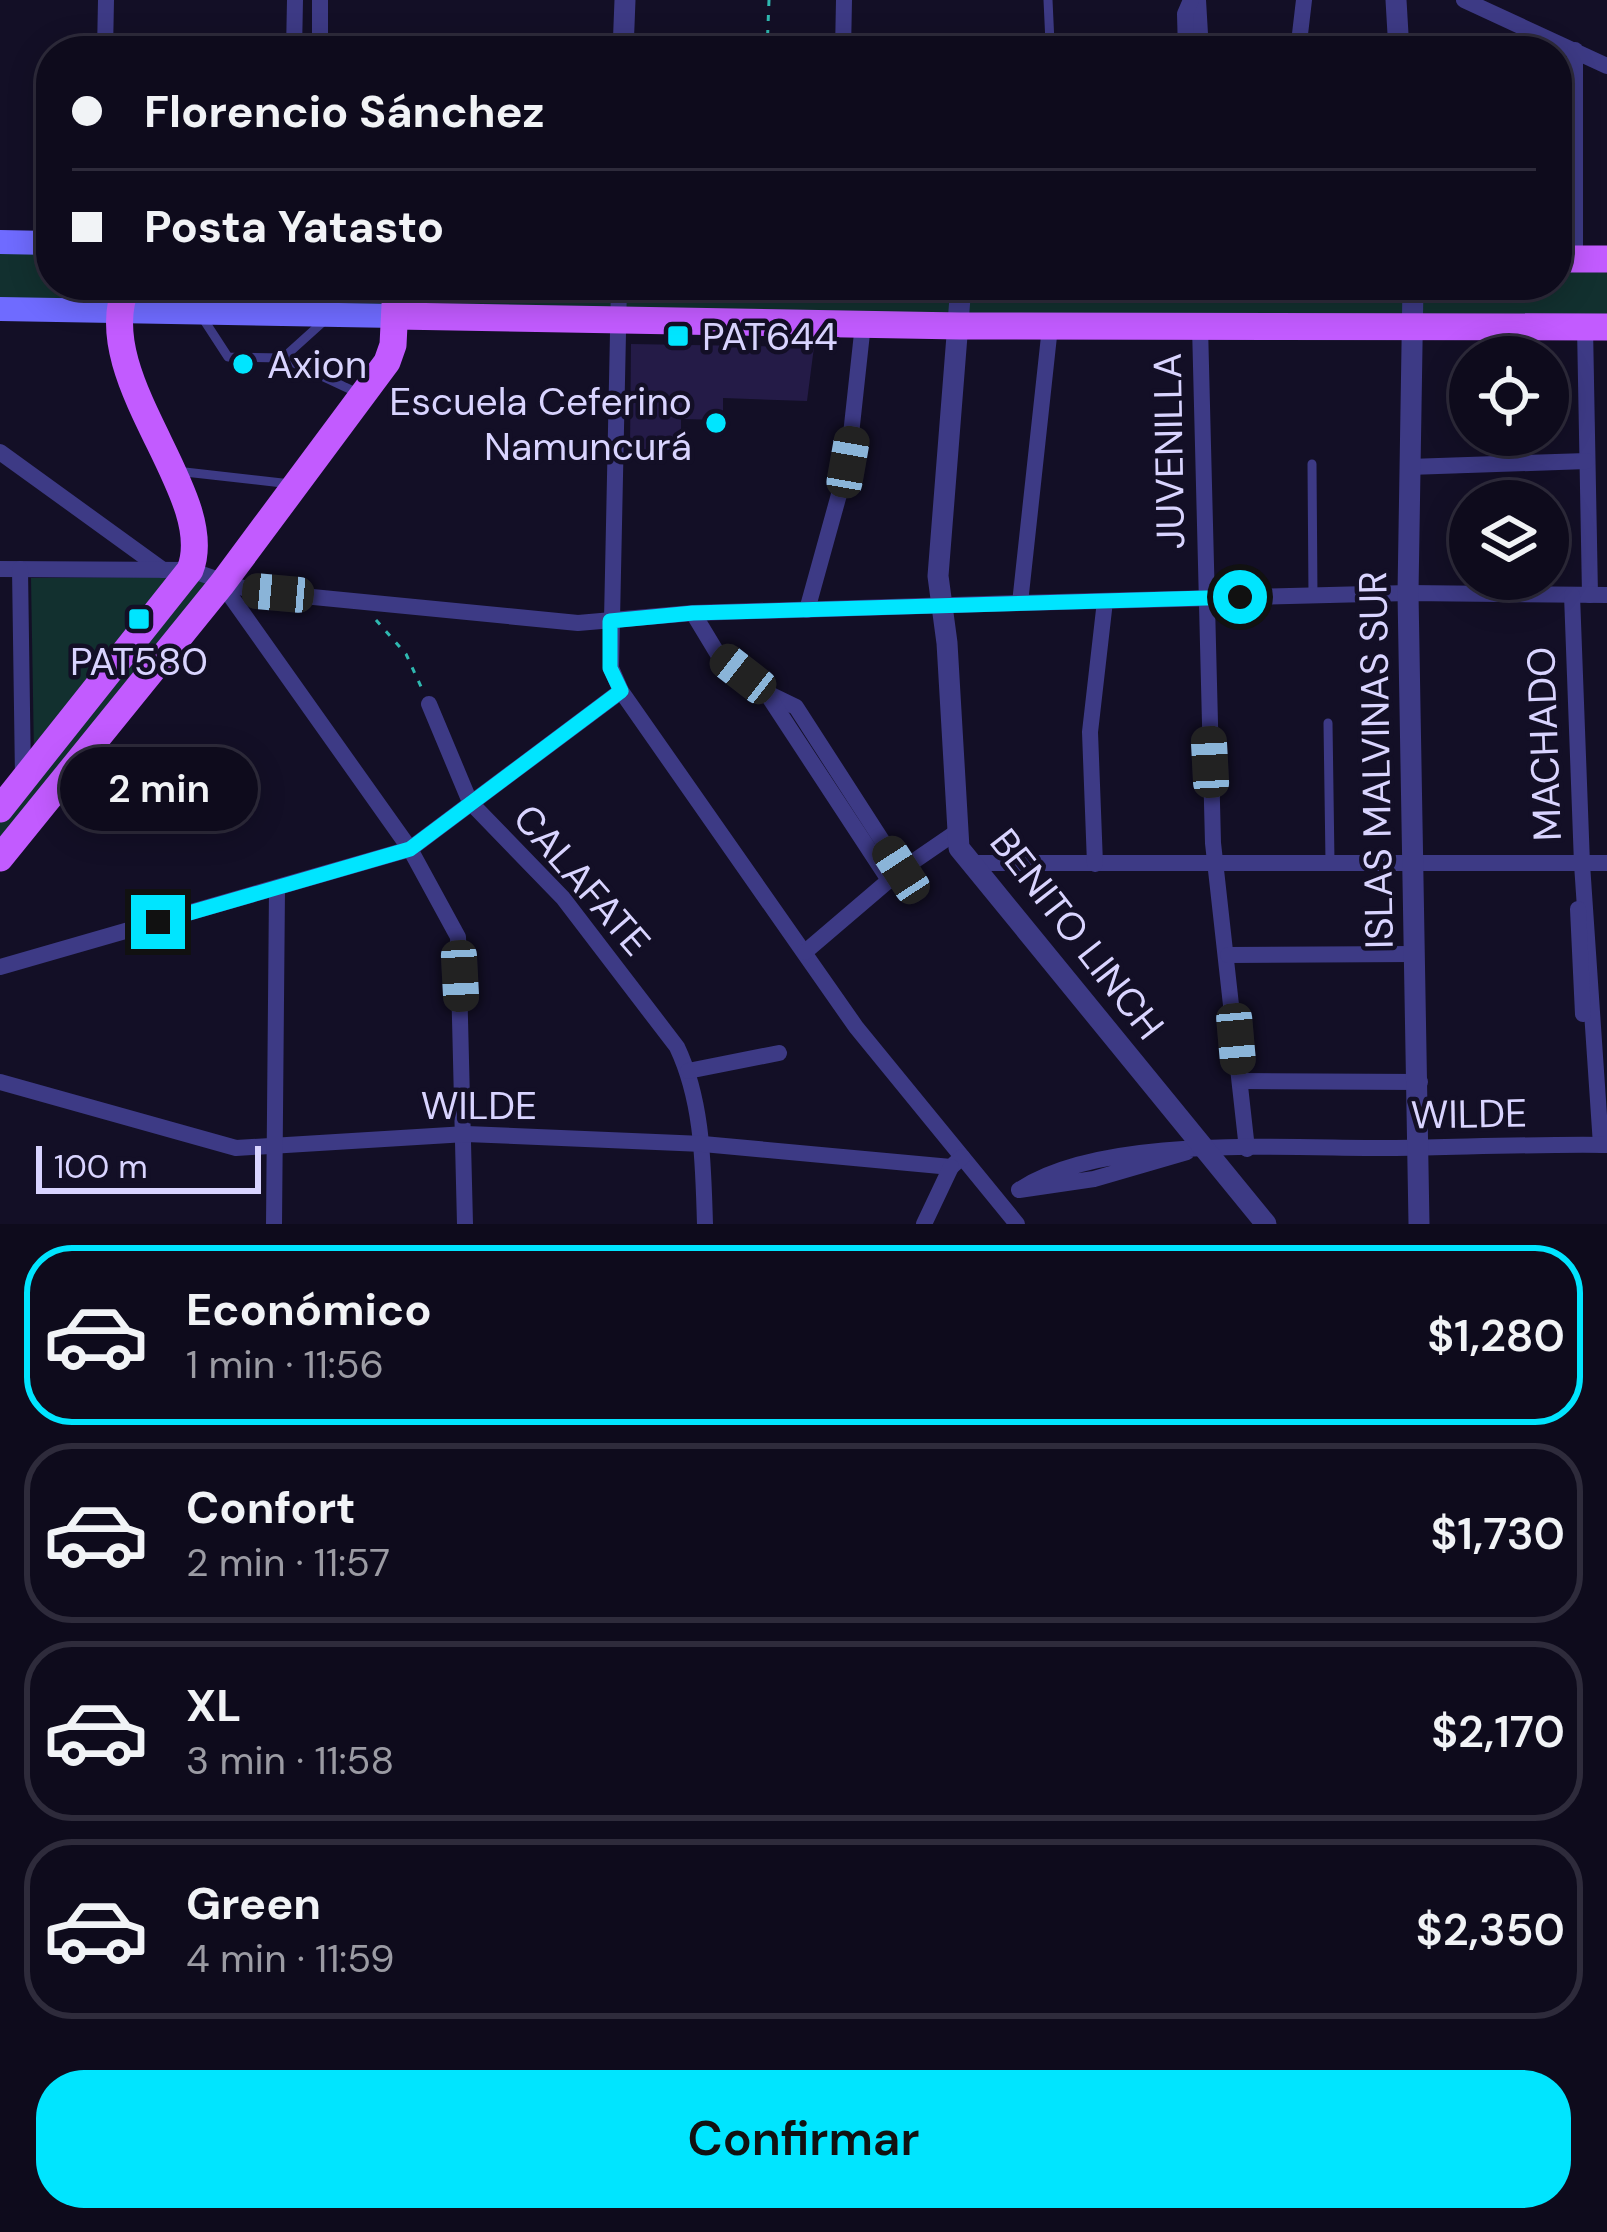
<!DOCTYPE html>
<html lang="es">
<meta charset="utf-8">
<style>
:root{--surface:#0e0b1c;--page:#171425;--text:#f1f3f6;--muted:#9b9ba3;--line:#2e2b3b;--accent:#00e5ff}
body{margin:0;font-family:"DM Sans",sans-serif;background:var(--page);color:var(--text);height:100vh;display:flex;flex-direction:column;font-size:45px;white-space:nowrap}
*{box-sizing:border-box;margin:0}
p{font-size:39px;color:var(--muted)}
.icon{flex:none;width:66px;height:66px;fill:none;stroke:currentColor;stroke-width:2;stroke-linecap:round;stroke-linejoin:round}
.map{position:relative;height:1224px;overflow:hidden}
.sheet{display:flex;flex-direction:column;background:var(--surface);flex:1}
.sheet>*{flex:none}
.hud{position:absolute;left:36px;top:36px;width:1536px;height:264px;border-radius:48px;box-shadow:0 6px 30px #0003,0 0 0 3px var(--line);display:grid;align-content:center;height:264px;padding:0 36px;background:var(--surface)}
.buttons{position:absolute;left:1449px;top:336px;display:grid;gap:24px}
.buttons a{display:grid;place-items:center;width:120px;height:120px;border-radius:50%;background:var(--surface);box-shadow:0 6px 30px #0003,0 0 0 3px var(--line);font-size:60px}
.scale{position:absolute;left:36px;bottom:30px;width:225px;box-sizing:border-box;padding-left:12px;border:6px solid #d9d4ff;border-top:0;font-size:33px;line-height:42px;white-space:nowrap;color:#d9d4ff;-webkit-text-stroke:9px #130f26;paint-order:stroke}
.end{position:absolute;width:54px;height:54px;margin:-27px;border:15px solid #00e5ff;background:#111;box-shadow:0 0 0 6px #111}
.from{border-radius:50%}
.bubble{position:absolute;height:84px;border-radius:42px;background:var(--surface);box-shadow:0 6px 30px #0003,0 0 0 3px var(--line);font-size:39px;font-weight:600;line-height:84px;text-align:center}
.car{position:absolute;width:36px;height:72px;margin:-36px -18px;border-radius:15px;box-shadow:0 0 9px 3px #0007;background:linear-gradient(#222 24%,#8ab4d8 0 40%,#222 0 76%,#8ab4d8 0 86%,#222 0)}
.hud b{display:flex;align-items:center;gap:42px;height:114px;font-size:45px}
.hud b+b{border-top:3px solid var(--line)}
.hud i{width:30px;height:30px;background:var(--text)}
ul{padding:21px 0 0;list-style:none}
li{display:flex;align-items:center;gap:36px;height:180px;margin:0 24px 18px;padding:0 12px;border:6px solid var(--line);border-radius:48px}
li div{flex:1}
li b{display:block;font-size:45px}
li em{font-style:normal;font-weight:600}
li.active{border-color:var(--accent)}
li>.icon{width:108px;height:108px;stroke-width:1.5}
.primary-button{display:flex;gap:24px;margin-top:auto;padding:24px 36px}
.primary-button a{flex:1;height:138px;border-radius:48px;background:var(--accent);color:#111;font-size:48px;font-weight:600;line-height:138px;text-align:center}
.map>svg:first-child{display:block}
</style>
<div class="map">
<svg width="1607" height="1224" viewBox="0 0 1607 1224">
<rect width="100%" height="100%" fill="#130f26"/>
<g fill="#12302f">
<path d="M0 242 51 243V285H1557V259H1607V327L0 309Z"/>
<path d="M190 570 222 584 0 858V809Z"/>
<path d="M172 577 34 754 31 578Z"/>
</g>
<path fill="#241b47" d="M631 344 814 347 807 401 723 398V420L681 419V450L630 449Z"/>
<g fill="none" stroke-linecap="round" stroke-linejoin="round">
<g stroke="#2fb8b0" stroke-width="3" stroke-dasharray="6 9" stroke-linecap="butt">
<path d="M767 51 769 0"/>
<path d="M376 620 406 654 423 691"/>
</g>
<g stroke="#3d3a85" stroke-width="9">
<path d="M1048 0 1050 43"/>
<path d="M202 317 228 357 283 358 324 321"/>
<path d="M283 358 360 394"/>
<path d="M1312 464 1313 596"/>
<path d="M176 471 291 484"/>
<path d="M1328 723 1330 862"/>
</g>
<g stroke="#3d3a85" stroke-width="16">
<path d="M320 0V51"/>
<path d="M1198 0 1201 51"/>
<path d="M1464 0 1607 66"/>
<path d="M105 51 106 0"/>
<path d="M294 51 295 0"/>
<path d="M843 51 844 0"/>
<path d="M1186 51 1185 14 1191 0"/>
<path d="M1298 51 1304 0"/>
<path d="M1575 259V50"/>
<path d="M619 285 611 668 621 691 856 1027 1017 1224"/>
<path d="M1200 326 1213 843 1247 1149"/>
<path d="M1585 327 1590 595"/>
<path d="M0 452 163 570"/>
<path d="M1409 467 1587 461"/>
<path d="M0 569 190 570 252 591 578 623 693 613 1020 603 1408 593 1607 595"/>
<path d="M20 569 23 778"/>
<path d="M222 584 410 849 458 937 465 1224"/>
<path d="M1572 595 1582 864 1601 1145"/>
<path d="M1020 603 1050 327"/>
<path d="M807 610 848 462 863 324"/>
<path d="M693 613 719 656 767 693 796 707 901 870"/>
<path d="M767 694 889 880"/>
<path d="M429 704 470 802 563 898 677 1047C703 1102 703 1164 705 1224"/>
<path d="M969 863H1607"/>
<path d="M1095 864 1090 732 1105 601"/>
<path d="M1578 909 1583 1014"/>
<path d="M805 952 901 870 955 833"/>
<path d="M1228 955 1415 954"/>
<path d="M0 967 410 849 621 691"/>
<path d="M688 1071 779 1053"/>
<path d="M1240 1081 1420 1082"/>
<path d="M0 1082 236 1148 466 1134 703 1144 951 1167 962 1157"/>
<path d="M1187 1152 1094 1179 1019 1190C1104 1133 1294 1149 1396 1148 1467 1147 1537 1144 1607 1145"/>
<path d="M274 1224 277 889"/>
<path d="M924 1224 951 1167"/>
</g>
<g stroke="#3d3a85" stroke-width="21">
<path d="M1396 0 1399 51"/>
<path d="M623 51 625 0"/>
<path d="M961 285 938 576 947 643 959 848 1266 1224"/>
<path d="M1413 285 1408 593 1419 1224"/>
</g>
<g stroke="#6f6bff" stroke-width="24">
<path d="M0 242 51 243"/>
<path d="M0 309 396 316"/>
</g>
<g stroke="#c25bff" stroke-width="27">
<path d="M1557 259H1607"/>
<path d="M396 316 960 326 1607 327"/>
<path d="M0 809 190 570C220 494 87 377 127 285"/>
<path d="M0 858 222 584 387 362 393 345 396 285"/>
</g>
</g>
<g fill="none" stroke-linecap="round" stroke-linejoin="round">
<path stroke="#00e5ff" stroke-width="15" d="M158 922 410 849 621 691 610 668V621L693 613 1240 597"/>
</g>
<g fill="#00e5ff" stroke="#130f26" stroke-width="4.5">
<rect x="666" y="324" width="24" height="24" rx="6"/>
<circle cx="243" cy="364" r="12"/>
<circle cx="716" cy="423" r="12"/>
<rect x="127" y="607" width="24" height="24" rx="6"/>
</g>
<g text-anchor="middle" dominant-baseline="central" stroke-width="9" stroke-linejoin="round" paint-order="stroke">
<g font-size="39" fill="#d9d4ff" stroke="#130f26" text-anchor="start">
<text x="702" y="336">PAT644</text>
<text x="267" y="364">Axion</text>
<text x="692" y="401" text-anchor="end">Escuela Ceferino<tspan x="692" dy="45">Namuncurá</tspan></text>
<text x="139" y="661" text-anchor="middle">PAT580</text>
</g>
<g font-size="39" fill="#d9d4ff" stroke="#130f26">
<text transform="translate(1169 451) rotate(-91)">JUVENILLA</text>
<text transform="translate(1544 744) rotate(-92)">MACHADO</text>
<text transform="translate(1376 760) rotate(-91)">ISLAS MALVINAS SUR</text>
<text transform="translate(582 880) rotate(49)">CALAFATE</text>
<text transform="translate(1077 934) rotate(52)">BENITO LINCH</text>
<text x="479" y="1105">WILDE</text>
<text transform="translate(1469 1114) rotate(-1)">WILDE</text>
</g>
</g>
</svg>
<div class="buttons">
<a><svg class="icon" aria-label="locate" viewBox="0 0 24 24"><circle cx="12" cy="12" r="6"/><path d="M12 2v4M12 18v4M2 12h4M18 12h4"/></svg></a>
<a><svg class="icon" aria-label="layers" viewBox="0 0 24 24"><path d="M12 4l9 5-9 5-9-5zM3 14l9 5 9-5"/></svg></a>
</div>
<div class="scale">100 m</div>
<i class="end from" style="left:1240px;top:597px"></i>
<i class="end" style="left:158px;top:922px"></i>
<div class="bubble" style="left:60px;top:747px;width:198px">2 min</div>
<i class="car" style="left:848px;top:462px;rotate:10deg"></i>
<i class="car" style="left:278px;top:593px;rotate:275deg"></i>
<i class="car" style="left:743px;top:674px;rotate:308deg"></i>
<i class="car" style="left:1210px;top:762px;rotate:357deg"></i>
<i class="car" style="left:901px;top:870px;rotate:327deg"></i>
<i class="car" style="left:460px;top:976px;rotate:177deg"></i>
<i class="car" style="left:1236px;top:1039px;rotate:175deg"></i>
<div class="hud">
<b><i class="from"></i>Florencio Sánchez</b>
<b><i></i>Posta Yatasto</b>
</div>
</div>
<section class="sheet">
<ul>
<li class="active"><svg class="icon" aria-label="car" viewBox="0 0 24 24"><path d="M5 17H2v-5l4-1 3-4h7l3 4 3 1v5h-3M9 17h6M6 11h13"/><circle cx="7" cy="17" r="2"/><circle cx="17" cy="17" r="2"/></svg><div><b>Económico</b><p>1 min · 11:56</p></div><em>$1,280</em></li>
<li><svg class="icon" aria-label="car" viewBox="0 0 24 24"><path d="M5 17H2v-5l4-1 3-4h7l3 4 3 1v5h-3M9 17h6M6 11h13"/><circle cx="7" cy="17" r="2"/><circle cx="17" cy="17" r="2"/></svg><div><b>Confort</b><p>2 min · 11:57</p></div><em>$1,730</em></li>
<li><svg class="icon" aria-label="car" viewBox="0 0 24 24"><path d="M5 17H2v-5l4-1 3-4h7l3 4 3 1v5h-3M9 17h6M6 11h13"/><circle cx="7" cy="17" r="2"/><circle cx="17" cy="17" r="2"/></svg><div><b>XL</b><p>3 min · 11:58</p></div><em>$2,170</em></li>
<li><svg class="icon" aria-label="car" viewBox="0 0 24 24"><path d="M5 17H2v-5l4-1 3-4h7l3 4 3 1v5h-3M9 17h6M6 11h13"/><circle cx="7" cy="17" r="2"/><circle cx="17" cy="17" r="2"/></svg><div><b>Green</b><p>4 min · 11:59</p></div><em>$2,350</em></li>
</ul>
<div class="primary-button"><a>Confirmar</a></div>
</section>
